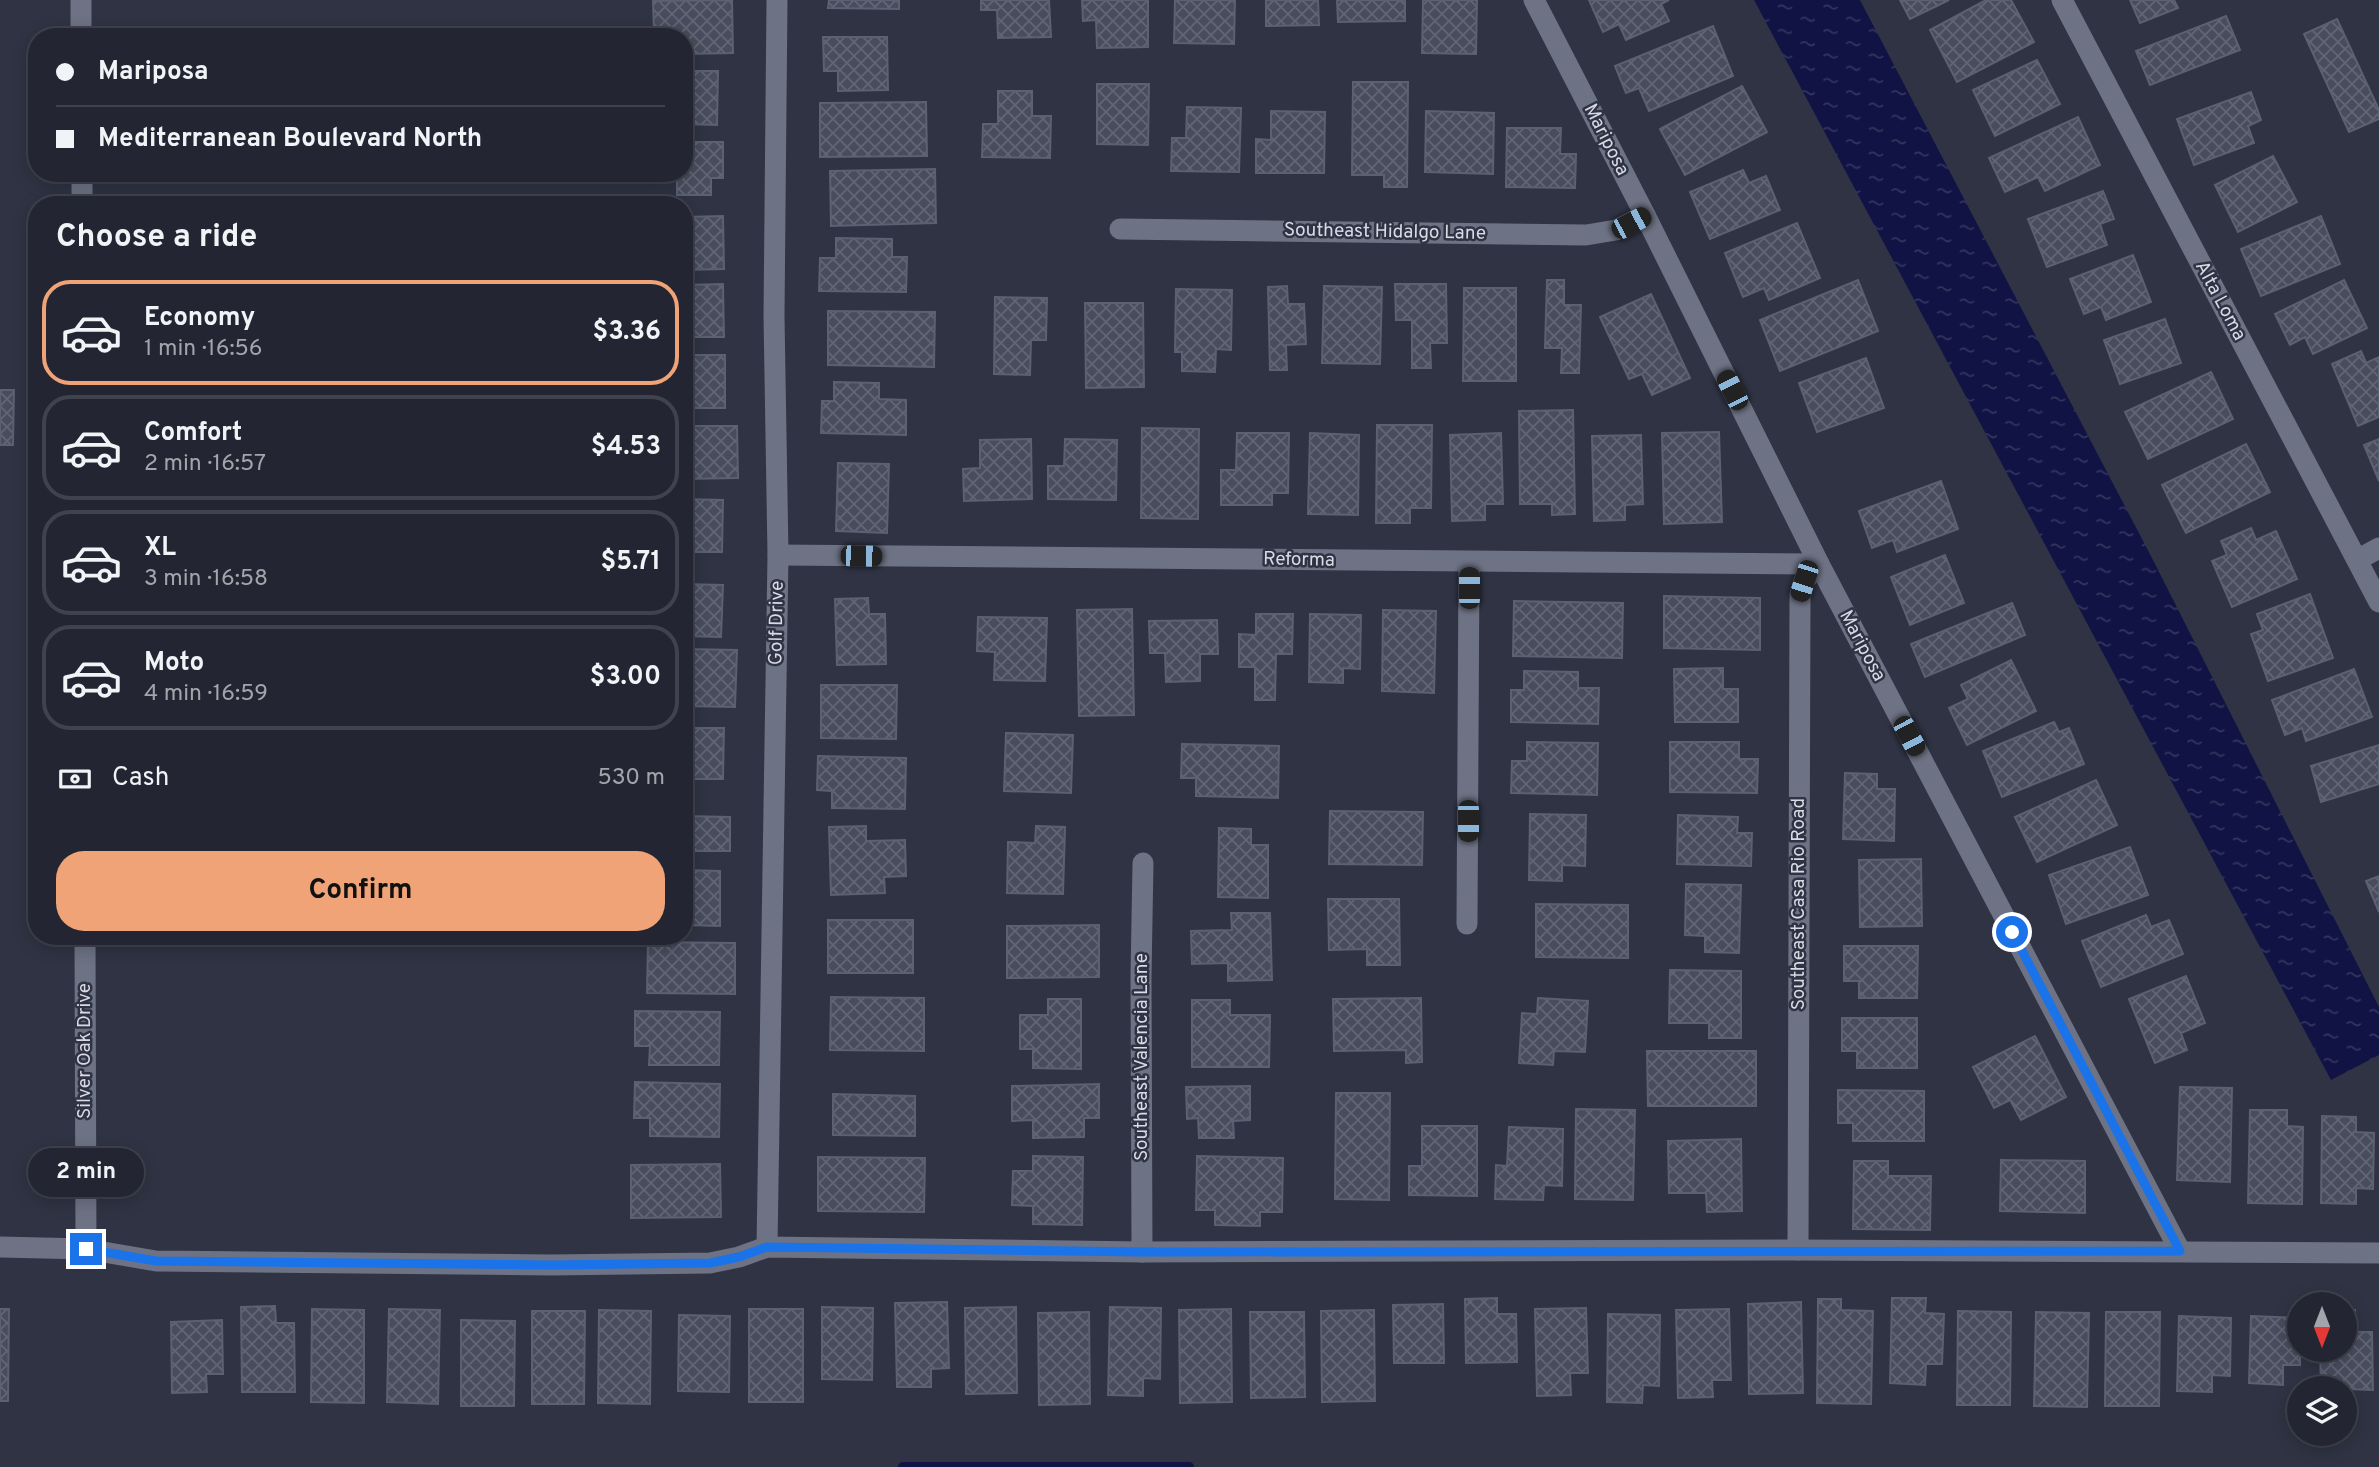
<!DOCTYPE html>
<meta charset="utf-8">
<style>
:root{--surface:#232632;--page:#2b2e3a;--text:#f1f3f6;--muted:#a3a5ac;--line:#40434d;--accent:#efa377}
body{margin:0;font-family:Overpass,sans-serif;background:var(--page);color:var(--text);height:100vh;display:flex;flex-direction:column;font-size:26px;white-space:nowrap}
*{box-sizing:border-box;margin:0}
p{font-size:23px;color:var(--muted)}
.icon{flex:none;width:38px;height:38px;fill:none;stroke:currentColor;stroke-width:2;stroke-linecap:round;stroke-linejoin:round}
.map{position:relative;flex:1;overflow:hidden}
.sheet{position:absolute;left:28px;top:196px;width:665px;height:749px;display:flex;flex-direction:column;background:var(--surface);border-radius:28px;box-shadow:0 4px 18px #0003,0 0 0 2px var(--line)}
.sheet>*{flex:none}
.hud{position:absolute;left:28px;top:28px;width:665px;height:154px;border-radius:28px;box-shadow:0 4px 18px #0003,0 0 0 2px var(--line);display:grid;align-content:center;height:154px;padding:0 28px;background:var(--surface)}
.needle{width:46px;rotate:180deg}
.controls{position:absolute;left:2287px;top:1292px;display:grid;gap:14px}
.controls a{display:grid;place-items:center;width:70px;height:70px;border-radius:50%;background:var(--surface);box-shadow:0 4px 18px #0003,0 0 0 2px var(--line);font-size:35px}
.end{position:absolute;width:32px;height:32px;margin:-16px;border:9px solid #1a73e8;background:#fff;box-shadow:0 0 0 4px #fff}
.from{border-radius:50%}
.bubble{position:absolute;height:49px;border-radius:24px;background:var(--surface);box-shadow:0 4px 18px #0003,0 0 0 2px var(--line);font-size:23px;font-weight:700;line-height:49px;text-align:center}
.car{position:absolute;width:21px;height:42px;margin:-21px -10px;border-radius:9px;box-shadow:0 0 5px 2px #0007;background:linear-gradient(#222 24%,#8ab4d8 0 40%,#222 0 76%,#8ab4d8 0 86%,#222 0)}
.hud b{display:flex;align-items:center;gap:24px;height:66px;font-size:26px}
.hud b+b{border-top:2px solid var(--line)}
.hud i{width:18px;height:18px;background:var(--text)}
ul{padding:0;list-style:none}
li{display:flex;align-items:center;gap:21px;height:105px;margin:0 14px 10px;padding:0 14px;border:4px solid var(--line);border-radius:28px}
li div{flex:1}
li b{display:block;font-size:26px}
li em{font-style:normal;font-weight:700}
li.on{border-color:var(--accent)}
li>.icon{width:63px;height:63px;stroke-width:1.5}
h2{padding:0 28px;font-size:32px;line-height:84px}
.pay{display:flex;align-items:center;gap:18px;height:77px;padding:0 28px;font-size:26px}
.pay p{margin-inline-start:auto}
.primary-button{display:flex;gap:14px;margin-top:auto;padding:14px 28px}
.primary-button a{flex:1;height:80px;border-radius:28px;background:var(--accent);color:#111;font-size:28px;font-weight:700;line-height:80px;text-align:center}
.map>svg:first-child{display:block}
</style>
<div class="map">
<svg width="2379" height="1467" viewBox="0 0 2379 1467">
<defs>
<pattern id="water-ripples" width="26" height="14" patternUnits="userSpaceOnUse" patternTransform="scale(1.75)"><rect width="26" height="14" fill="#111344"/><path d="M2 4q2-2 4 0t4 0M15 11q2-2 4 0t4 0" fill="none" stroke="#33355f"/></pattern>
<pattern id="building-cross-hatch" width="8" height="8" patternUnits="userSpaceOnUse" patternTransform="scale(1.75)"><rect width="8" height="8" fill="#484c5d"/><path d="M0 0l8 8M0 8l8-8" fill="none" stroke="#626574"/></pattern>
</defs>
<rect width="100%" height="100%" fill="#2f3343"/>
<path fill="url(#water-ripples)" d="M1754 0H1860L2152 558 2379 1007V1055L2331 1080Z"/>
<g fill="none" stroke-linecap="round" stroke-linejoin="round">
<path stroke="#111344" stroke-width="10" d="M903 1467H1189"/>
</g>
<g fill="url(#building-cross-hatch)" stroke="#5b6072" stroke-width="2">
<path d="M732 0 733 53 684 54V37H674V34H654L653 1Z"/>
<path d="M829 0H899V9L828 8Z"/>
<path d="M981 0H1049L1051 37 998 38 997 10H981Z"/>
<path d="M1082 0H1148V47L1097 48 1096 20 1083 21Z"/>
<path d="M1175 0H1235L1234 44 1174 43Z"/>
<path d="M1266 0H1318L1319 25 1266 26Z"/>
<path d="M1337 0H1405V21L1338 22Z"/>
<path d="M1423 0H1477L1476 54 1422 53Z"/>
<path d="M1589 0H1669L1661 4 1669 21 1626 40 1619 24 1603 32Z"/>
<path d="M1900 0H1949L1910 19Z"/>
<path d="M1986 0H2011L2034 42 1957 82 1930 30Z"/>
<path d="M2130 0H2174L2178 8 2140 23Z"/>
<path d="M2226 16 2240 50 2150 85 2136 51Z"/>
<path d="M2337 19 2379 110V119L2349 132 2304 34Z"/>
<path d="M1713 26 1733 76 1649 111 1639 88 1626 93 1615 66Z"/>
<path d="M823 37H887L888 90 838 91V71H824Z"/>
<path d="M2037 60 2060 104 1995 136 1973 90Z"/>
<path d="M684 71H718L717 125 684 124Z"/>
<path d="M1353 82H1408L1407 187H1384V175H1352Z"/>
<path d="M1097 84H1149L1148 145 1097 144Z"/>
<path d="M1742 86 1767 132 1685 175 1660 129Z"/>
<path d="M998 91H1032V116H1051L1050 158 982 157 983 124H998Z"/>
<path d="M2251 92 2261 120 2248 126 2254 143 2194 165 2177 119Z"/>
<path d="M926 102 927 156 820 157V103Z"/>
<path d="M1187 107 1241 108 1239 172 1171 171 1172 138H1186Z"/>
<path d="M1271 111 1325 112 1324 173H1256V139L1271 140Z"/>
<path d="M1426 111 1494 113 1493 174 1425 172Z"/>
<path d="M2078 117 2100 165 2045 191 2038 177 2005 192 1989 158Z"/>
<path d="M1507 128H1561L1560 154H1576L1575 188 1506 187Z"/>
<path d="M684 142H723V178H711V195H677V179H644V173H684Z"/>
<path d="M2273 156 2297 202 2238 232 2215 185Z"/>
<path d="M935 169 936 223 831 226 830 171Z"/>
<path d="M1743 170 1749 183 1766 176 1780 210 1710 239 1690 192Z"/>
<path d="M2103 191 2114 219 2100 224 2107 245 2047 267 2028 219Z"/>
<path d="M723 216 724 269 684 270V217Z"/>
<path d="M2321 216 2340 264 2261 296 2241 249Z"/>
<path d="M1797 223 1820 278 1769 300 1764 288 1743 297 1725 253Z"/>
<path d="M836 238 892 239V257H907L906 292 819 291 820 258H836Z"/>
<path d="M2133 255 2151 302 2106 320 2101 307 2084 314 2070 279Z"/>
<path d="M1547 280H1564V305H1581L1579 373H1561L1562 348H1545Z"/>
<path d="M1858 280 1878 331 1780 371 1760 320Z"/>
<path d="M2344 280 2367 328 2313 354 2305 337 2290 345 2275 314Z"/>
<path d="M723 284 724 337H684V285Z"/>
<path d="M1395 284H1446L1447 343H1430L1431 368H1412V320H1396Z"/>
<path d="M1287 286 1288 304H1304L1306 344 1286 345 1287 370H1270L1268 287Z"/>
<path d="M1324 286 1382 287 1380 364 1322 363Z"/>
<path d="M1464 288H1516V381H1463Z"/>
<path d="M1176 289 1232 290 1231 350 1216 349 1215 372 1182 371V352H1175Z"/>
<path d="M1651 294 1690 378 1652 395 1642 374 1629 379 1600 317Z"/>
<path d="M995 297 1047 298 1046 340H1031L1030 375 994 374Z"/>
<path d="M1085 303H1143L1144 387 1086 388Z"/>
<path d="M828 311 935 312 934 367 828 365Z"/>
<path d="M2165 319 2181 363 2120 384 2104 340Z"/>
<path d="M2361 351 2366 363 2379 357V417L2358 426 2332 364Z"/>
<rect x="684" y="355" width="41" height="53"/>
<path d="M1866 358 1884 408 1817 432 1799 383Z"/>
<path d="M2211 372 2233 419 2148 459 2125 412Z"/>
<path d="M834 382 879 383V399L906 400V435L821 433 822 401H834Z"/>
<path d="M0 390H14L13 445H0Z"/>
<path d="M1573 410 1575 514 1552 515V504H1520L1519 411Z"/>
<path d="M1377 425H1432L1431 508H1410V523H1376Z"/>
<path d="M684 426H737L738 478 684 479Z"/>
<path d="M1142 428 1199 429 1198 519 1141 518Z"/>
<path d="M1719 432 1722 522 1664 524 1662 433Z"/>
<path d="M1237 433H1289L1288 493H1272V505H1221V470H1236Z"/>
<path d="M1310 433 1359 435 1358 515 1308 514Z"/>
<path d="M1501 433 1503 504H1485V520L1452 521 1450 435Z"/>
<path d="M1641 435 1643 504 1625 505V520L1594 521 1592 436Z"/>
<path d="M1031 439 1032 499 964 501 963 469 980 468V440Z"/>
<path d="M1065 439 1117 440 1116 500 1048 499V466H1064Z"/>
<path d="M2379 439V481L2364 445Z"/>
<path d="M2246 444 2270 492 2186 533 2162 485Z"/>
<path d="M838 463 889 464 887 533 836 531Z"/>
<path d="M1941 481 1958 529 1897 552 1893 540 1872 548 1859 511Z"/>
<path d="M684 499 723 500 722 552H684Z"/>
<path d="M2251 528 2256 540 2276 531 2297 579 2232 607 2212 561 2227 555 2221 541Z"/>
<path d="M1945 555 1964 603 1910 625 1891 577Z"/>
<path d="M684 584 723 585 721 637 684 636Z"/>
<path d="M2310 594 2333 658 2268 681 2251 634 2263 630 2257 614Z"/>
<path d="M1664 596 1760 598V650L1664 648Z"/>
<path d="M868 598 869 614H885L886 664 837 665 835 599Z"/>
<path d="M1514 601 1623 603 1622 658 1513 656Z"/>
<path d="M2012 603 2025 635 1925 677 1911 644Z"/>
<path d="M1132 609 1134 715 1079 716 1077 610Z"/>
<path d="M1383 610 1436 611 1434 693 1382 691Z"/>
<path d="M1256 614H1293L1292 654H1276L1275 700H1255V667H1239V634L1256 635Z"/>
<path d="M1310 614 1361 615 1360 669 1343 668V683L1309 682Z"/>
<path d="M978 617 1047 618 1045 681 994 680 995 652 977 651Z"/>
<path d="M1217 620 1218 654H1200V681L1166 682 1165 653H1150L1149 621Z"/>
<path d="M684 649 737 650 735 707 684 706Z"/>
<path d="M2011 660 2036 711 1967 745 1949 708 1968 699 1961 685Z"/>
<path d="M1723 668V689H1738V722H1675L1674 669Z"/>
<path d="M2354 669 2372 717 2306 741 2302 728 2285 735 2272 700Z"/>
<path d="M1524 671 1578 672V688H1599L1598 724 1511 722V690H1524Z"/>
<path d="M821 685H897L896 739 821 738Z"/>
<path d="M2054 722 2059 732 2069 728 2084 764 2002 797 1983 751Z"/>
<path d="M684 728H724L723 779H684Z"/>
<path d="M1006 733 1073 735 1071 793 1004 791Z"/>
<path d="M1527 742 1598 743 1597 795 1511 793 1512 761H1527Z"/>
<path d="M1670 742H1739V759H1758L1757 793 1670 792Z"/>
<path d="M1182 744 1279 746 1278 798 1196 796V778H1181Z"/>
<path d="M2379 745V784L2321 802 2311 766Z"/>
<path d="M818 756 906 758 905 809 832 808V791L817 790Z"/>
<path d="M1845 773 1877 774V789H1895L1894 841 1843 839Z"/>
<path d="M2096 780 2117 825 2037 862 2015 817Z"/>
<path d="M1330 811 1423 812 1422 865 1329 864Z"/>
<path d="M1530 814 1586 815 1585 866 1562 865V881L1529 880Z"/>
<path d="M1678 815 1738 817 1737 833H1752L1751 866 1677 864Z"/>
<path d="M684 816 730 817V851H684Z"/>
<path d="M866 826V841L905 840 906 876 884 877 885 893 831 895 829 827Z"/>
<path d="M1036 826 1065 827 1063 894 1007 893 1008 842 1035 843Z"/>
<path d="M1219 828 1251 829V845H1268V898L1218 897Z"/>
<path d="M2130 847 2148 895 2066 924 2049 875Z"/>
<path d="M1921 859 1922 926 1860 927 1859 860Z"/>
<path d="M684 870 720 871V926L684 925Z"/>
<path d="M2379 876V912L2366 881Z"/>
<path d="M1686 884 1741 885 1739 953 1705 952V936L1685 935Z"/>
<path d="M1328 899H1399L1400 965H1367V949L1329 950Z"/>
<path d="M1536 904 1628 905V958L1536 957Z"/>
<path d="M1231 913H1270L1272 980 1228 981V963L1192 964 1191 931 1232 930Z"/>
<path d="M2146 915 2151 927 2169 920 2183 954 2101 987 2082 941Z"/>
<rect x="828" y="920" width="85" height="53"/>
<path d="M1099 925V977L1007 978V926Z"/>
<path d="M648 942 735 943V994L647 993Z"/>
<path d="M1844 946H1918L1917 998H1859V981H1844Z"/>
<path d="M1670 970 1741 971V1038H1709V1023H1669Z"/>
<path d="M2186 976 2205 1023 2181 1033 2187 1050 2155 1063 2129 999Z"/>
<path d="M831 997 924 998V1051L830 1050Z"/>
<path d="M1421 998 1422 1062 1406 1063V1050L1334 1051 1333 999Z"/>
<path d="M1538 998 1588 1001 1585 1052 1554 1051 1553 1065 1519 1063 1522 1013 1537 1014Z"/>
<path d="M1048 999H1081V1069L1033 1068V1049H1020V1015H1048Z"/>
<path d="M1192 1000H1230V1015H1270L1269 1067H1192Z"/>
<path d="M635 1011 720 1012 719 1065H649L650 1046H635Z"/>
<path d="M1842 1018H1917V1068H1857V1051H1842Z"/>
<path d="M2035 1036 2066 1097 2021 1120 2010 1100 1994 1108 1973 1067Z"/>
<path d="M1647 1051H1756V1106H1648Z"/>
<path d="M635 1082 720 1084 719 1137 650 1136V1118H634Z"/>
<path d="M1099 1084V1118H1084V1137L1033 1138V1120L1012 1121V1086Z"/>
<path d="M1250 1086V1120L1233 1121 1234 1138H1199L1198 1118 1187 1119 1186 1087Z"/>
<path d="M2180 1087 2232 1088 2230 1182 2177 1180Z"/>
<path d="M1838 1090 1924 1091V1141H1853V1123H1838Z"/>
<path d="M1336 1093H1390L1389 1200 1335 1199Z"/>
<path d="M833 1094 915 1096V1136L833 1135Z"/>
<path d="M1576 1109 1635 1110 1633 1200 1575 1199Z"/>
<path d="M2250 1110H2287V1126L2303 1127 2302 1204 2248 1203Z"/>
<path d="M2322 1116 2356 1117V1132L2374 1133 2373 1189 2356 1188V1204L2321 1203Z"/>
<path d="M1422 1126H1477V1196L1409 1195V1166H1422Z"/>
<path d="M1509 1127 1563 1129 1562 1186 1544 1185 1543 1200 1495 1199 1496 1165 1507 1166Z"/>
<path d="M1741 1139 1742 1211 1707 1212 1706 1193H1669L1668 1141Z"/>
<path d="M1033 1156 1083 1157 1082 1225 1033 1224V1206L1012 1205 1013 1171H1033Z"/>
<path d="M1197 1156 1283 1158 1282 1212H1260V1226L1215 1225V1210H1196Z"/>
<path d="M818 1157 925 1158 924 1212 818 1211Z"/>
<path d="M2001 1160 2085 1161V1213L2000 1211Z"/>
<path d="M1854 1161H1888V1176H1931L1930 1230 1853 1229Z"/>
<path d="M720 1164 721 1217 631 1218V1165Z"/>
<path d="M1497 1298V1314H1516L1517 1362 1466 1363 1465 1299Z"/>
<path d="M1892 1298H1926L1925 1313 1944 1314 1942 1364H1926L1925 1385 1890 1383Z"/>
<path d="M1818 1299H1841V1310L1873 1311 1871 1404 1817 1403Z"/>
<path d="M947 1302 949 1368 931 1369V1387H897L895 1303Z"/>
<path d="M1801 1302 1803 1393 1749 1394 1748 1304Z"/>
<path d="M1443 1304 1444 1363H1394L1393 1305Z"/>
<path d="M275 1306 276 1323H294L295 1392H242L241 1307Z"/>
<path d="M822 1307 873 1308 872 1380 822 1379Z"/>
<path d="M1016 1307 1017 1393 966 1394 965 1308Z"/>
<path d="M1110 1307 1161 1308 1160 1379 1143 1378V1396L1108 1395Z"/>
<path d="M1586 1308 1588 1373H1570L1571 1395 1537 1396 1535 1309Z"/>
<path d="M0 1309H9L8 1401H0Z"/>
<path d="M312 1309 364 1310V1403L311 1402Z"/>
<path d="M389 1309 440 1310 438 1404 387 1402Z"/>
<rect x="749" y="1309" width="54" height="93"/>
<path d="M1231 1309 1232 1402 1180 1403 1179 1310Z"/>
<path d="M1729 1309 1731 1380H1712L1713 1397 1678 1398 1676 1310Z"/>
<path d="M599 1310 651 1311 650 1404 598 1403Z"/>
<path d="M1374 1310 1375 1401 1322 1402 1321 1311Z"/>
<path d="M2345 1310H2355V1332H2372L2373 1390 2321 1388 2320 1349H2345Z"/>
<path d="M532 1311H585L584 1404H532Z"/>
<path d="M1958 1311 2011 1312 2010 1405H1957Z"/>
<path d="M1089 1312 1090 1404 1039 1405 1038 1313Z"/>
<path d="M1250 1312H1304L1305 1397 1251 1398Z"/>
<path d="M2036 1312 2089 1313 2087 1407 2034 1406Z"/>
<path d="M2106 1312H2160L2159 1406H2105Z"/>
<path d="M1608 1314 1660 1315 1659 1386 1643 1385 1642 1403 1607 1402Z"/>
<path d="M679 1315 730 1316 729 1392 678 1391Z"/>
<path d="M2179 1316 2231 1318 2230 1376 2212 1375V1392L2177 1391Z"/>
<path d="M2251 1316 2300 1318V1365H2283V1385L2249 1383Z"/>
<path d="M222 1320 223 1374H206L207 1392 172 1393 171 1322Z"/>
<path d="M461 1320 515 1321 514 1406H461Z"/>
</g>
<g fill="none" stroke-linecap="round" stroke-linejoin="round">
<g stroke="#6d7284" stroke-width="21">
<path d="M81 0V37"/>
<path d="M1534 0 1645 215 1819 564 2180 1251"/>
<path d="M2062 0 2379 602"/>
<path d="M82 173V205"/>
<path d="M1120 229 1586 235 1616 230 1645 215"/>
<path d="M778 555 1819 564"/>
<path d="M2357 560 2379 548"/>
<path d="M1467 924 1469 562"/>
<path d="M85 936 86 1249"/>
<path d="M0 1247 86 1249 156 1261 551 1265 710 1263 739 1257 767 1247 1142 1252 1798 1250 2379 1253"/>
<path d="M767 1247 778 555 774 316 777 0"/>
<path d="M1798 1250 1800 595 1804 581 1819 564"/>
<path d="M1142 1252 1141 976 1143 863"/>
</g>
</g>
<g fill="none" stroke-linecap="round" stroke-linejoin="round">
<path stroke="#1a73e8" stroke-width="9" d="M86 1249 156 1261 551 1265 710 1263 739 1257 767 1247 1142 1252 2180 1251 2012 932"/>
</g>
<g text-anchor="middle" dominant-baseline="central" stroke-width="5" stroke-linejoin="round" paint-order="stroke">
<g font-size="19" fill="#d8dae5" stroke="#2f3343">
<text transform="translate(1606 140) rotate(63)">Mariposa</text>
<text transform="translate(1385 232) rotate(1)">Southeast Hidalgo Lane</text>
<text transform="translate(2220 301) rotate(62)">Alta Loma</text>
<text transform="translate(1299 560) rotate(1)">Reforma</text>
<text transform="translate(777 623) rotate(-89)">Golf Drive</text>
<text transform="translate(1862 646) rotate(62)">Mariposa</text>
<text transform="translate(1799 904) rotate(-90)">Southeast Casa Rio Road</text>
<text transform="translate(85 1051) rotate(-90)">Silver Oak Drive</text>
<text transform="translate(1142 1057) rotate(-90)">Southeast Valencia Lane</text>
</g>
</g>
</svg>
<div class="controls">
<a><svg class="needle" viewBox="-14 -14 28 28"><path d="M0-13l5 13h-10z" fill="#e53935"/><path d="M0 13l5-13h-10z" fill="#a3a5ac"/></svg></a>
<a><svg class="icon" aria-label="layers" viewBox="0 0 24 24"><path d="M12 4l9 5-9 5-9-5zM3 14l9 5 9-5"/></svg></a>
</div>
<i class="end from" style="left:2012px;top:932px"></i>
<i class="end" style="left:86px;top:1249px"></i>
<div class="bubble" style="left:28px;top:1148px;width:116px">2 min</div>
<i class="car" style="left:1631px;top:223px;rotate:62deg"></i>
<i class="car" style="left:1732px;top:390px;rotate:333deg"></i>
<i class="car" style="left:861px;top:556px;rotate:91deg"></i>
<i class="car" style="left:1804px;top:581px;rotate:198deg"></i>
<i class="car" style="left:1469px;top:588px;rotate:0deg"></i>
<i class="car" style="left:1909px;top:736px;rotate:152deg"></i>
<i class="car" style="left:1468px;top:821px;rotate:180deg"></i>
<div class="hud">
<b><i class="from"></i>Mariposa</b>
<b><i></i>Mediterranean Boulevard North</b>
</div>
<section class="sheet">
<h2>Choose a ride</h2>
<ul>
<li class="on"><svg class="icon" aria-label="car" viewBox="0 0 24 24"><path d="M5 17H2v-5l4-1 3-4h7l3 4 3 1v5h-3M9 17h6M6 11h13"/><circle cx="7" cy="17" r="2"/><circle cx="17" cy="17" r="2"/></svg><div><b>Economy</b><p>1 min · 16:56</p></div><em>$3.36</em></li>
<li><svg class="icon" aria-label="car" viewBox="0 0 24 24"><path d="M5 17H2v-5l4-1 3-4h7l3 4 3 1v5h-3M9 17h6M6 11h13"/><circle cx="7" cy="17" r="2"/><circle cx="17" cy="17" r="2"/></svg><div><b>Comfort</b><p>2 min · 16:57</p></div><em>$4.53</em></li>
<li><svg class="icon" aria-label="car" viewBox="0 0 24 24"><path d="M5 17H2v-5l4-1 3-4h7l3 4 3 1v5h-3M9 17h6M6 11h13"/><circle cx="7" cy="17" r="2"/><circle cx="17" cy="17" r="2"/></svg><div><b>XL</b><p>3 min · 16:58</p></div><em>$5.71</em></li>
<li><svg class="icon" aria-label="car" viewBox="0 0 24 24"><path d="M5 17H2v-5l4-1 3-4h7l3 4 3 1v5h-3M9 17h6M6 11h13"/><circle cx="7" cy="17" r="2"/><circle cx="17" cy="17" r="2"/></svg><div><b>Moto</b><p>4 min · 16:59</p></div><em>$3.00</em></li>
</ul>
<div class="pay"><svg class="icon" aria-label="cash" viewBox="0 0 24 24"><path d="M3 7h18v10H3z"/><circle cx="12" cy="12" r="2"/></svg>Cash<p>530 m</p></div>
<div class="primary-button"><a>Confirm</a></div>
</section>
</div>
